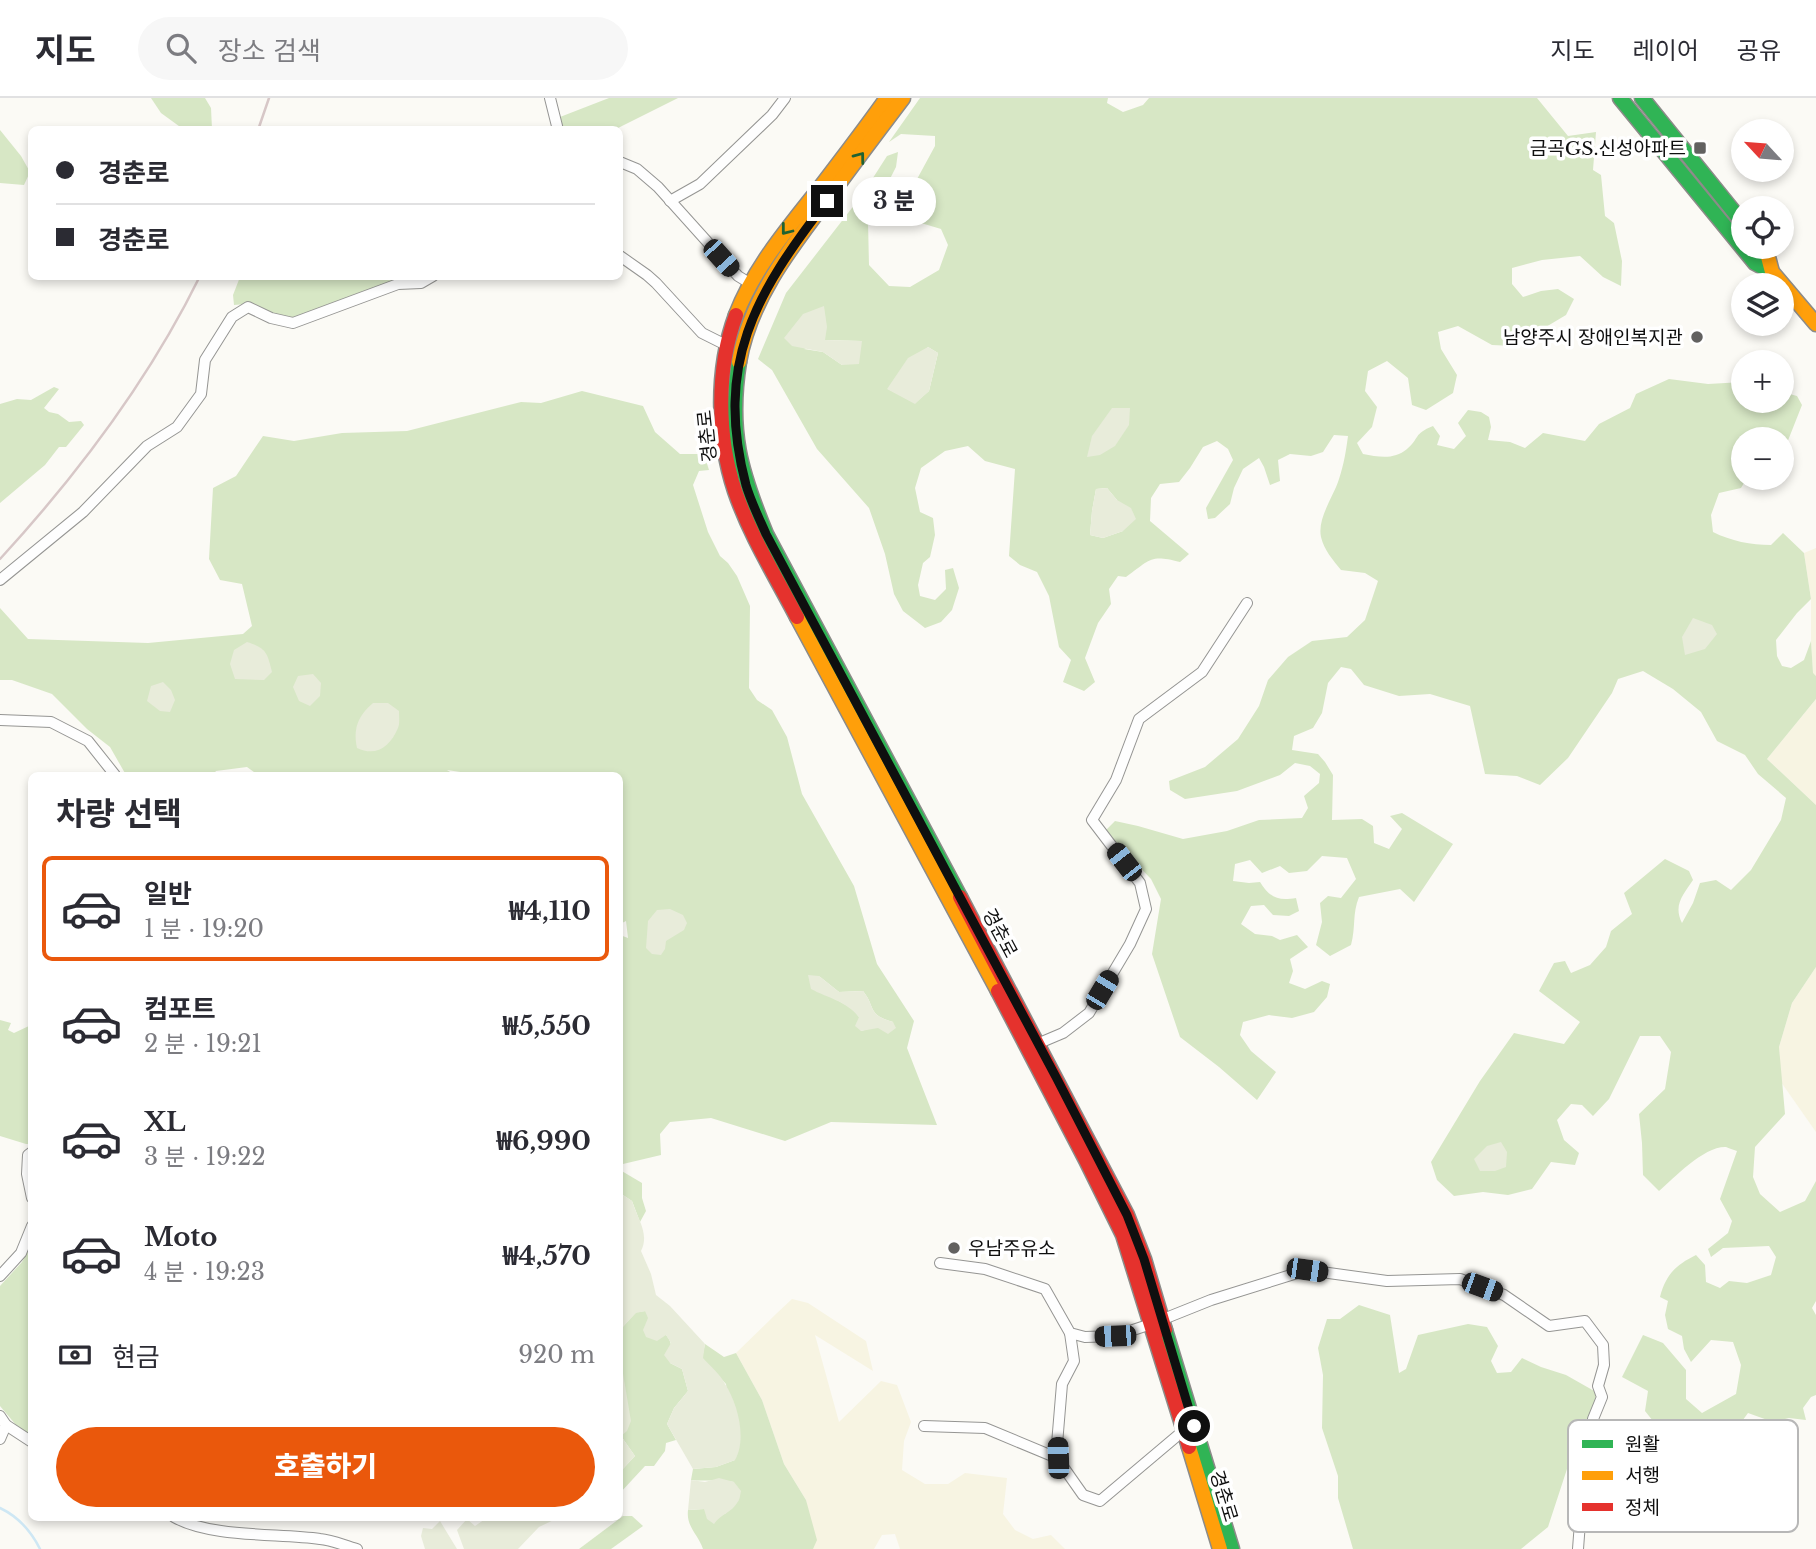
<!DOCTYPE html>
<html lang="ko">
<meta charset="utf-8">
<style>
:root{--surface:#fff;--page:#f7f7f7;--text:#2b2b33;--muted:#7c7c81;--line:#e1e1e2;--accent:#ea580c}
body{margin:0;font-family:"Libre Baskerville","Noto Sans KR",serif;background:var(--page);color:var(--text);height:100vh;display:flex;flex-direction:column;font-size:26px;white-space:nowrap}
*{box-sizing:border-box;margin:0}
p{font-size:23px;color:var(--muted)}
.icon{flex:none;width:38px;height:38px;fill:none;stroke:currentColor;stroke-width:2;stroke-linecap:round;stroke-linejoin:round}
.map{position:relative;flex:1;overflow:hidden}
.sheet{position:absolute;left:28px;top:674px;width:595px;height:749px;display:flex;flex-direction:column;background:var(--surface);border-radius:10px;box-shadow:0 4px 10px #0003}
.sheet>*{flex:none}
.banner{position:absolute;left:28px;top:28px;width:595px;height:154px;border-radius:10px;box-shadow:0 4px 10px #0003;display:grid;align-content:center;height:154px;padding:0 28px;background:var(--surface)}
.needle{width:46px;rotate:296deg}
.buttons{position:absolute;left:1731px;top:21px;display:grid;gap:14px}
.buttons a{display:grid;place-items:center;width:63px;height:63px;border-radius:50%;background:var(--surface);box-shadow:0 4px 10px #0003;font-size:35px}
.end{position:absolute;width:32px;height:32px;margin:-16px;border:9px solid #0f0f0f;background:#fff;box-shadow:0 0 0 4px #fff}
.from{border-radius:50%}
.bubble{position:absolute;height:49px;border-radius:24px;background:var(--surface);box-shadow:0 4px 10px #0003;font-size:23px;font-weight:800;line-height:49px;text-align:center}
.car{position:absolute;width:21px;height:42px;margin:-21px -10px;border-radius:9px;box-shadow:0 0 5px 2px #0007;background:linear-gradient(#222 24%,#8ab4d8 0 40%,#222 0 76%,#8ab4d8 0 86%,#222 0)}
.banner b{display:flex;align-items:center;gap:24px;height:66px;font-size:26px}
.banner b+b{border-top:2px solid var(--line)}
.banner i{width:18px;height:18px;background:var(--text)}
ul{padding:0;list-style:none}
li{display:flex;align-items:center;gap:21px;height:105px;margin:0 14px 10px;padding:0 14px;border:4px solid transparent;border-radius:10px}
li div{flex:1}
li b{display:block;font-size:26px}
li em{font-style:normal;font-weight:800}
li.selected{border-color:var(--accent)}
li>.icon{width:63px;height:63px;stroke-width:1.5}
h2{padding:0 28px;font-size:32px;line-height:84px}
.pay{display:flex;align-items:center;gap:18px;height:77px;padding:0 28px;font-size:26px}
.pay p{margin-inline-start:auto}
.primary-button{display:flex;gap:14px;margin-top:auto;padding:14px 28px}
.primary-button a{flex:1;height:80px;border-radius:42px;background:var(--accent);color:#fff;font-size:28px;font-weight:800;line-height:80px;text-align:center}
header{display:flex;align-items:center;gap:42px;box-sizing:border-box;height:98px;padding:0 35px;background:var(--surface);border-bottom:2px solid var(--line)}
header strong{font-size:33px}
nav{display:flex;gap:38px;margin-inline-start:auto;font-size:24px}
.search{width:490px;height:63px;background:var(--page);display:flex;align-items:center;gap:18px;box-sizing:border-box;padding:0 24px;border-radius:38px;color:var(--muted);font-size:26px}
.map>svg:first-child{display:block}
</style>
<header>
<strong>지도</strong>
<div class="search"><svg class="icon" aria-label="search" viewBox="0 0 24 24"><circle cx="10" cy="10" r="6"/><path d="M15 15l6 6"/></svg>장소 검색</div>
<nav><a>지도</a><a>레이어</a><a>공유</a></nav>
</header>
<div class="map">
<svg width="1816" height="1451" viewBox="0 0 1816 1451">
<rect width="100%" height="100%" fill="#fbfaf5"/>
<g fill="#f7f4e2">
<path d="M1816 450V578L1813 576 1811 543V501L1804 455Z"/>
<path d="M1816 601V707L1767 661Z"/>
<path d="M1816 869V1034L1781 984 1779 949 1792 905Z"/>
<path d="M792 1201 808 1205 866 1243 873 1273 815 1237 839 1324 881 1283 897 1287 911 1324 904 1343 902 1372 925 1386H948L965 1375 1007 1380 1003 1416 1015 1432 1033 1441 1051 1437 1065 1451H900L895 1436 882 1437 874 1451H813L806 1402 784 1366 762 1302 736 1255 777 1215Z"/>
</g>
<g fill="#d7e7c5" fill-rule="evenodd">
<path d="M151 0H205L211 10 212 31H183L161 15Z"/>
<path d="M609 0H678L616 31H563L560 19Z"/>
<path d="M920 0H1108L1107 5 1123 14 1143 7 1149 0H1537L1568 38 1596 34 1593 72 1601 77 1605 118 1614 125 1622 163 1621 188 1603 179 1580 158 1542 162 1512 170V186L1523 199 1541 193 1558 191 1574 201 1566 217 1514 248 1492 247 1458 228 1438 234 1441 251 1457 277 1453 295 1426 312 1412 307 1408 280 1387 263 1368 273 1365 293 1377 309 1372 329 1357 345 1363 356C1379 359 1394 362 1407 351 1420 340 1413 336 1433 328L1440 338 1437 347 1454 351 1466 338 1458 325 1468 312 1481 314 1489 319 1491 329 1488 342 1510 344 1525 350 1543 335 1585 343 1599 326 1630 310 1636 296 1669 281 1708 286 1743 284V303H1782V294L1797 298 1802 307 1787 345 1782 349V341H1743V380H1747L1741 390 1719 395 1711 417 1713 434C1731 443 1751 447 1771 447L1783 435 1804 455 1811 501 1797 515 1776 542 1777 558 1782 568 1791 570 1804 562 1811 543 1813 575 1816 578V601L1767 661 1816 707V869L1792 905 1779 949 1785 1016 1755 1049 1753 1079 1760 1096 1780 1114 1805 1103 1816 1083V1203L1812 1210 1816 1217V1297L1811 1299 1803 1310 1806 1322 1789 1320 1773 1324 1748 1315 1737 1330 1727 1351 1701 1365 1684 1371 1661 1333 1645 1313 1648 1293 1622 1279 1643 1237 1663 1245 1686 1272V1301L1702 1315 1736 1296 1741 1267 1733 1244 1711 1242 1691 1264 1684 1251 1682 1238 1668 1231 1665 1217 1668 1203 1660 1199C1666 1176 1676 1167 1696 1157L1705 1167 1706 1184 1720 1190 1729 1183 1747 1185 1771 1177 1776 1159 1769 1148 1723 1150 1711 1159 1708 1151 1728 1135 1732 1123 1720 1101 1737 1053C1733 1052 1729 1050 1726 1049 1704 1048 1674 1080 1659 1093L1643 1077 1642 1045 1639 1016 1665 991 1671 954 1660 938H1640L1609 1001 1593 1018 1582 1007 1571 1006 1557 1022 1564 1042 1579 1055 1575 1067 1551 1064 1532 1091 1508 1097 1483 1094 1454 1098 1437 1082 1431 1064 1480 983 1514 935 1564 946 1580 924 1539 893 1554 865 1565 863 1571 875 1590 867 1606 849 1611 833 1632 816 1624 795 1665 761 1689 773 1693 782C1683 797 1673 807 1682 825L1693 805 1700 785 1716 782 1731 792 1751 772 1781 722 1786 700 1758 676 1745 657 1717 643 1701 614 1673 591 1643 573 1618 581 1612 595 1568 660 1540 687 1517 678 1485 676 1470 608 1430 596 1399 598 1364 587 1351 571 1341 569 1328 585 1322 615 1313 630 1294 638 1292 652 1318 656 1325 664 1333 677 1332 722 1362 721 1373 728 1374 745 1389 751 1402 731 1390 718 1402 715 1453 746 1414 804 1400 791 1359 799C1352 816 1356 829 1351 847L1330 858 1316 847 1322 824 1320 805 1328 798 1341 800 1356 781 1347 760 1322 758 1307 773 1289 775 1280 768 1262 775 1250 762 1235 766 1233 783 1249 785 1260 784C1270 800 1278 803 1296 800L1299 813 1289 818 1273 817 1264 807 1251 808 1241 826 1255 836 1272 838 1280 842 1297 837 1308 849 1290 861 1293 873 1289 885 1305 891 1322 883 1330 886 1327 899 1314 914 1292 920 1269 917 1243 924 1240 937 1251 953 1276 974 1257 1002 1219 969 1180 939 1152 856 1161 801 1151 781 1105 733 1115 723 1138 728 1183 741 1227 733 1259 722 1302 720 1308 710 1304 698 1319 685 1320 676 1310 668 1295 665 1280 677 1237 693 1185 701 1170 692 1169 683 1205 669 1238 641 1259 608 1268 582 1288 559 1312 543 1347 539 1365 522 1378 483 1365 475 1341 472C1333 462 1324 452 1321 439 1317 420 1334 398 1339 381 1344 366 1346 353 1348 338L1334 337 1323 354 1311 358 1290 356 1278 362 1280 383 1270 387 1264 369 1259 360 1243 371 1234 390 1230 406 1215 420 1208 421 1206 410 1233 362 1228 351 1217 343 1203 349 1190 370 1179 384 1160 386 1151 400 1150 423 1189 456 1180 464C1149 456 1150 462 1126 479L1118 478 1109 491 1111 506 1098 525 1085 560 1095 584 1084 593 1063 584 1071 562 1059 549 1049 498 1037 474 1020 467 1009 458 1015 371 985 363 968 348 945 353 921 370 915 390 920 414 933 420 935 437 930 459 923 465 918 487 920 498 935 502 946 491 945 472 953 470 959 490 952 512 941 524 925 530 903 513 894 496 885 456 869 410 817 351 772 272 758 261 786 195 862 97 887 58 898 54 896 69 868 124 869 167 889 188 910 189 939 172 948 147 941 131 901 119 910 94 935 48V38L901 36 889 44ZM825 242 861 243 842 267 823 254 804 251ZM928 249 938 255 929 293 915 305 888 291ZM1107 390 1117 402 1123 433 1103 440 1090 437 1092 413 1096 391Z"/>
<path d="M0 32 21 58 30 74 24 87 0 85Z"/>
<path d="M240 179H417L395 182 324 210 296 219 281 220 246 206 234 207 233 197Z"/>
<path d="M54 289 59 291 44 310 49 314 58 316 69 324 81 323 84 327 66 349H59L45 367 0 405V306L17 301 31 302Z"/>
<path d="M582 293 643 308 655 334 680 356H704L709 372 699 373 693 387 708 434 720 458 728 465 737 478 750 508 749 590 757 602 772 612 787 639 802 696 854 788 877 866 914 923 907 950 937 1027 831 1024 785 1043 711 1020 670 1024 660 1036 661 1057 623 1066 620 1063V837L628 840 626 823 620 826V677H458L467 675 447 672 455 677H258L247 669 216 673 213 677H126L110 649 87 631 52 596 12 582H0V510L28 541 148 545 243 536 252 528 242 486 220 482 209 461 213 390 236 378 263 338 294 343 342 335 407 333 521 304 541 305ZM819 878 839 894 863 893C876 909 867 917 893 924L861 933 859 919 853 911 830 898Z"/>
<path d="M0 922 11 925 8 932 14 935 31 927V1046H26L0 1038Z"/>
<path d="M620 1072 642 1085V1100L646 1113 640 1124 632 1103 620 1095Z"/>
<path d="M31 1148V1337L16 1327 0 1308V1188L22 1164Z"/>
<path d="M1359 1207 1390 1217 1399 1275 1406 1271 1418 1237 1468 1226 1487 1229 1498 1248 1491 1263 1497 1275 1511 1274 1522 1260 1541 1269 1566 1277 1596 1294 1595 1306 1588 1329 1592 1358 1578 1357 1567 1371 1548 1429 1521 1451H1353L1338 1400V1378L1322 1330 1323 1277 1318 1250 1327 1221H1340Z"/>
<path d="M646 1213C651 1226 669 1234 671 1247 672 1252 670 1260 670 1265L682 1271 688 1293 674 1310 667 1326 676 1342 666 1345 665 1353 654 1368H645L620 1395V1374L635 1358 621 1338 625 1299 620 1258V1232L636 1214Z"/>
<path d="M705 1246 724 1259 736 1255 762 1302 784 1366 806 1402 817 1442 813 1451H703C698 1436 686 1429 688 1412L704 1411 720 1418 726 1415 734 1384C717 1380 708 1384 691 1382L693 1371 716 1369 735 1362 726 1286 702 1260Z"/>
<path d="M623 1418H632L643 1428 611 1451H579Z"/>
</g>
<g fill="#e8ecda">
<path d="M824 208 827 229 825 242 862 243 859 266 842 267 823 254 792 248 784 240 803 216Z"/>
<path d="M928 249 938 255 929 293 915 306 887 291 908 260Z"/>
<path d="M1112 310H1130L1129 327 1115 348 1100 357 1087 359 1092 338Z"/>
<path d="M1107 390 1117 402 1131 410 1136 421 1123 433 1103 440 1090 437 1092 413 1096 391Z"/>
<path d="M1693 520 1712 527 1717 536 1705 551 1685 557 1682 539Z"/>
<path d="M247 544C266 550 267 554 272 574L264 582 235 581 230 566 234 552Z"/>
<path d="M313 576 321 585 320 598 310 608 299 603 293 589 298 578Z"/>
<path d="M163 584 171 592 175 602 170 614 160 613 147 603 151 588Z"/>
<path d="M373 605H388L399 613C399 619 400 626 398 630 390 649 376 659 357 650 353 630 358 618 373 605Z"/>
<path d="M670 811 683 817 687 825 684 832 666 843 665 851 661 857 652 856 646 850 648 823 657 812Z"/>
<path d="M808 877 819 878 839 894 863 893C876 909 867 917 893 924L896 930 888 936 878 930 861 933 855 928 859 919C846 903 828 900 811 891Z"/>
<path d="M1501 1044 1507 1054 1506 1069 1495 1073H1480L1474 1061 1487 1048Z"/>
<path d="M620 1095 632 1103C637 1120 650 1136 641 1153L651 1176 656 1197 670 1208 705 1246 703 1260C710 1268 720 1276 725 1286 738 1306 747 1341 735 1362L716 1369 693 1371 667 1326 674 1310 688 1293 682 1271 670 1265 664 1257 671 1245 666 1237 657 1243 646 1239 643 1232 648 1220 645 1213 636 1215 620 1232Z"/>
<path d="M620 1258 631 1323 627 1333 621 1338 635 1358 620 1374Z"/>
<path d="M719 1380 734 1384 741 1393C740 1397 740 1402 737 1405 732 1414 721 1416 714 1426L707 1421 704 1411 688 1412 691 1382 705 1384Z"/>
<path d="M488 1419H560L539 1429 518 1451H464L457 1432 467 1421 475 1428Z"/>
<path d="M440 1423 457 1451H425L421 1438 423 1430 432 1431Z"/>
</g>
<g fill="none" stroke-linecap="round" stroke-linejoin="round">
<path stroke="#cee7f4" stroke-width="2.5" d="M0 1410C19 1419 31 1433 40 1451"/>
<defs>
<g id="street">
<path d="M550 0 558 32"/>
<path d="M620 64 637 71 658 89 738 178 751 186"/>
<path d="M670 103 700 86 772 17 785 0"/>
<path d="M620 158 647 177 656 185 702 235 728 248"/>
<path d="M0 482 83 414 147 348 177 329 201 296 205 262 232 219 248 209 271 220 293 225 398 186 421 185 433 178"/>
<path d="M0 622 51 624 88 643 115 677"/>
<path d="M1037 946 1063 935 1089 915 1130 846 1146 811 1140 785 1092 722 1116 682 1139 621 1202 574 1247 505"/>
<path d="M32 1054 28 1057 27 1076 32 1100"/>
<path d="M940 1165 985 1171 1045 1191 1070 1235 1085 1239 1115 1238 1151 1226 1211 1202 1307 1172 1387 1183 1460 1181 1504 1197 1549 1228 1585 1223 1603 1247 1604 1267 1598 1288 1602 1299 1593 1321 1596 1374 1581 1411 1578 1451"/>
<path d="M0 1178 21 1155 32 1128"/>
<path d="M0 1318 6 1327 32 1344"/>
<path d="M924 1328 985 1330 1057 1360 1083 1397 1100 1403 1183 1333"/>
<path d="M0 1341 6 1327"/>
<path d="M1057 1360V1346L1062 1286 1074 1263 1070 1235"/>
<path d="M174 1419C211 1440 278 1435 320 1441 333 1442 345 1448 357 1451"/>
</g>
<g id="fast">
<path d="M1620 0 1755 165 1772 174"/>
<path d="M1642 0 1743 125"/>
<path d="M739 264C728 333 740 373 766 436L960 799"/>
<path d="M1165 1232 1232 1451"/>
</g>
<g id="slow">
<path d="M1761 149 1767 155 1772 174 1816 226"/>
<path d="M736 217C754 170 788 130 819 91 842 61 865 31 887 0"/>
<path d="M739 264C750 201 791 149 829 99 853 66 878 33 903 0"/>
<path d="M797 519 998 893"/>
<path d="M1189 1349 1220 1451"/>
</g>
<g id="jam">
<path d="M736 217C716 271 717 339 735 393 750 437 775 477 797 519"/>
<path d="M960 799 1127 1117 1144 1161 1165 1232"/>
<path d="M998 893 1086 1062 1123 1137 1189 1349"/>
</g>
</defs>
<use href="#street" stroke="#959593" stroke-width="12"/>
<use href="#fast" stroke="#8c8b89" stroke-width="17"/>
<use href="#slow" stroke="#8c8b89" stroke-width="17"/>
<use href="#jam" stroke="#8c8b89" stroke-width="17"/>
<use href="#street" stroke="#fefefe" stroke-width="10"/>
<use href="#fast" stroke="#30b455" stroke-width="14"/>
<use href="#slow" stroke="#ff9f0a" stroke-width="14"/>
<use href="#jam" stroke="#e5322d" stroke-width="14"/>
<g stroke="#d7c7c7" stroke-width="2.5">
<path d="M258 32 269 0"/>
<path d="M0 461C78 376 149 282 200 178"/>
</g>
</g>
<defs><path id="oneway-chevron" d="M-2-3.5L2.5 0L-2 3.5" fill="none" stroke-width="1.6" stroke-linecap="round" stroke-linejoin="round" transform="scale(1.75)"/></defs>
<g stroke="#206232">
<use href="#oneway-chevron" transform="translate(860 59) rotate(-53)"/>
<use href="#oneway-chevron" transform="translate(786 132) rotate(128)"/>
</g>
<g fill="none" stroke-linecap="round" stroke-linejoin="round">
<path stroke="#0f0f0f" stroke-width="9" d="M827 103C755 196 714 266 746 387 751 404 759 420 766 436L1056 979 1127 1117 1144 1161 1194 1328"/>
</g>
<g fill="#626160" stroke="#fff" stroke-width="2.5">
<rect x="1693" y="43" width="14" height="14" rx="3.5"/>
<circle cx="1697" cy="239" r="7"/>
<circle cx="954" cy="1150" r="7"/>
</g>
<g text-anchor="middle" dominant-baseline="central" stroke-width="7" stroke-linejoin="round" paint-order="stroke">
<g font-size="19" fill="#0f0f0f" stroke="#fff" text-anchor="end">
<text x="1686" y="50">금곡GS.신성아파트</text>
<text x="1683" y="239">남양주시 장애인복지관</text>
<text x="968" y="1150" text-anchor="start">우남주유소</text>
</g>
<g font-size="19" fill="#0f0f0f" stroke="#fff">
<text transform="translate(707 338) rotate(-96)">경춘로</text>
<text transform="translate(1000 835) rotate(62)">경춘로</text>
<text transform="translate(1224 1398) rotate(73)">경춘로</text>
</g>
</g>
<rect x="1568" y="1322" width="230" height="112" rx="10" fill="#fff" stroke="#b7b7b7" stroke-width="2"/>
<rect x="1582" y="1342" width="31" height="8" fill="#30b455"/>
<rect x="1582" y="1373" width="31" height="9" fill="#ff9f0a"/>
<rect x="1582" y="1405" width="31" height="8" fill="#e5322d"/>
<g font-size="19" fill="#0f0f0f">
<text x="1625" y="1353">원활</text>
<text x="1625" y="1384">서행</text>
<text x="1625" y="1416">정체</text>
</g>
</svg>
<div class="buttons">
<a><svg class="needle" viewBox="-14 -14 28 28"><path d="M0-13l5 13h-10z" fill="#e53935"/><path d="M0 13l5-13h-10z" fill="#7c7c81"/></svg></a>
<a><svg class="icon" aria-label="locate" viewBox="0 0 24 24"><circle cx="12" cy="12" r="6"/><path d="M12 2v4M12 18v4M2 12h4M18 12h4"/></svg></a>
<a><svg class="icon" aria-label="layers" viewBox="0 0 24 24"><path d="M12 4l9 5-9 5-9-5zM3 14l9 5 9-5"/></svg></a>
<a>+</a>
<a>−</a>
</div>
<i class="end from" style="left:1194px;top:1328px"></i>
<i class="end" style="left:827px;top:103px"></i>
<div class="bubble" style="left:852px;top:79px;width:84px">3 분</div>
<i class="car" style="left:721px;top:160px;rotate:138deg"></i>
<i class="car" style="left:1124px;top:764px;rotate:322deg"></i>
<i class="car" style="left:1102px;top:892px;rotate:31deg"></i>
<i class="car" style="left:1307px;top:1172px;rotate:98deg"></i>
<i class="car" style="left:1482px;top:1189px;rotate:110deg"></i>
<i class="car" style="left:1115px;top:1238px;rotate:268deg"></i>
<i class="car" style="left:1058px;top:1360px;rotate:358deg"></i>
<div class="banner">
<b><i class="from"></i>경춘로</b>
<b><i></i>경춘로</b>
</div>
<section class="sheet">
<h2>차량 선택</h2>
<ul>
<li class="selected"><svg class="icon" aria-label="car" viewBox="0 0 24 24"><path d="M5 17H2v-5l4-1 3-4h7l3 4 3 1v5h-3M9 17h6M6 11h13"/><circle cx="7" cy="17" r="2"/><circle cx="17" cy="17" r="2"/></svg><div><b>일반</b><p>1 분 · 19:20</p></div><em>₩4,110</em></li>
<li><svg class="icon" aria-label="car" viewBox="0 0 24 24"><path d="M5 17H2v-5l4-1 3-4h7l3 4 3 1v5h-3M9 17h6M6 11h13"/><circle cx="7" cy="17" r="2"/><circle cx="17" cy="17" r="2"/></svg><div><b>컴포트</b><p>2 분 · 19:21</p></div><em>₩5,550</em></li>
<li><svg class="icon" aria-label="car" viewBox="0 0 24 24"><path d="M5 17H2v-5l4-1 3-4h7l3 4 3 1v5h-3M9 17h6M6 11h13"/><circle cx="7" cy="17" r="2"/><circle cx="17" cy="17" r="2"/></svg><div><b>XL</b><p>3 분 · 19:22</p></div><em>₩6,990</em></li>
<li><svg class="icon" aria-label="car" viewBox="0 0 24 24"><path d="M5 17H2v-5l4-1 3-4h7l3 4 3 1v5h-3M9 17h6M6 11h13"/><circle cx="7" cy="17" r="2"/><circle cx="17" cy="17" r="2"/></svg><div><b>Moto</b><p>4 분 · 19:23</p></div><em>₩4,570</em></li>
</ul>
<div class="pay"><svg class="icon" aria-label="cash" viewBox="0 0 24 24"><path d="M3 7h18v10H3z"/><circle cx="12" cy="12" r="2"/></svg>현금<p>920 m</p></div>
<div class="primary-button"><a>호출하기</a></div>
</section>
</div>
